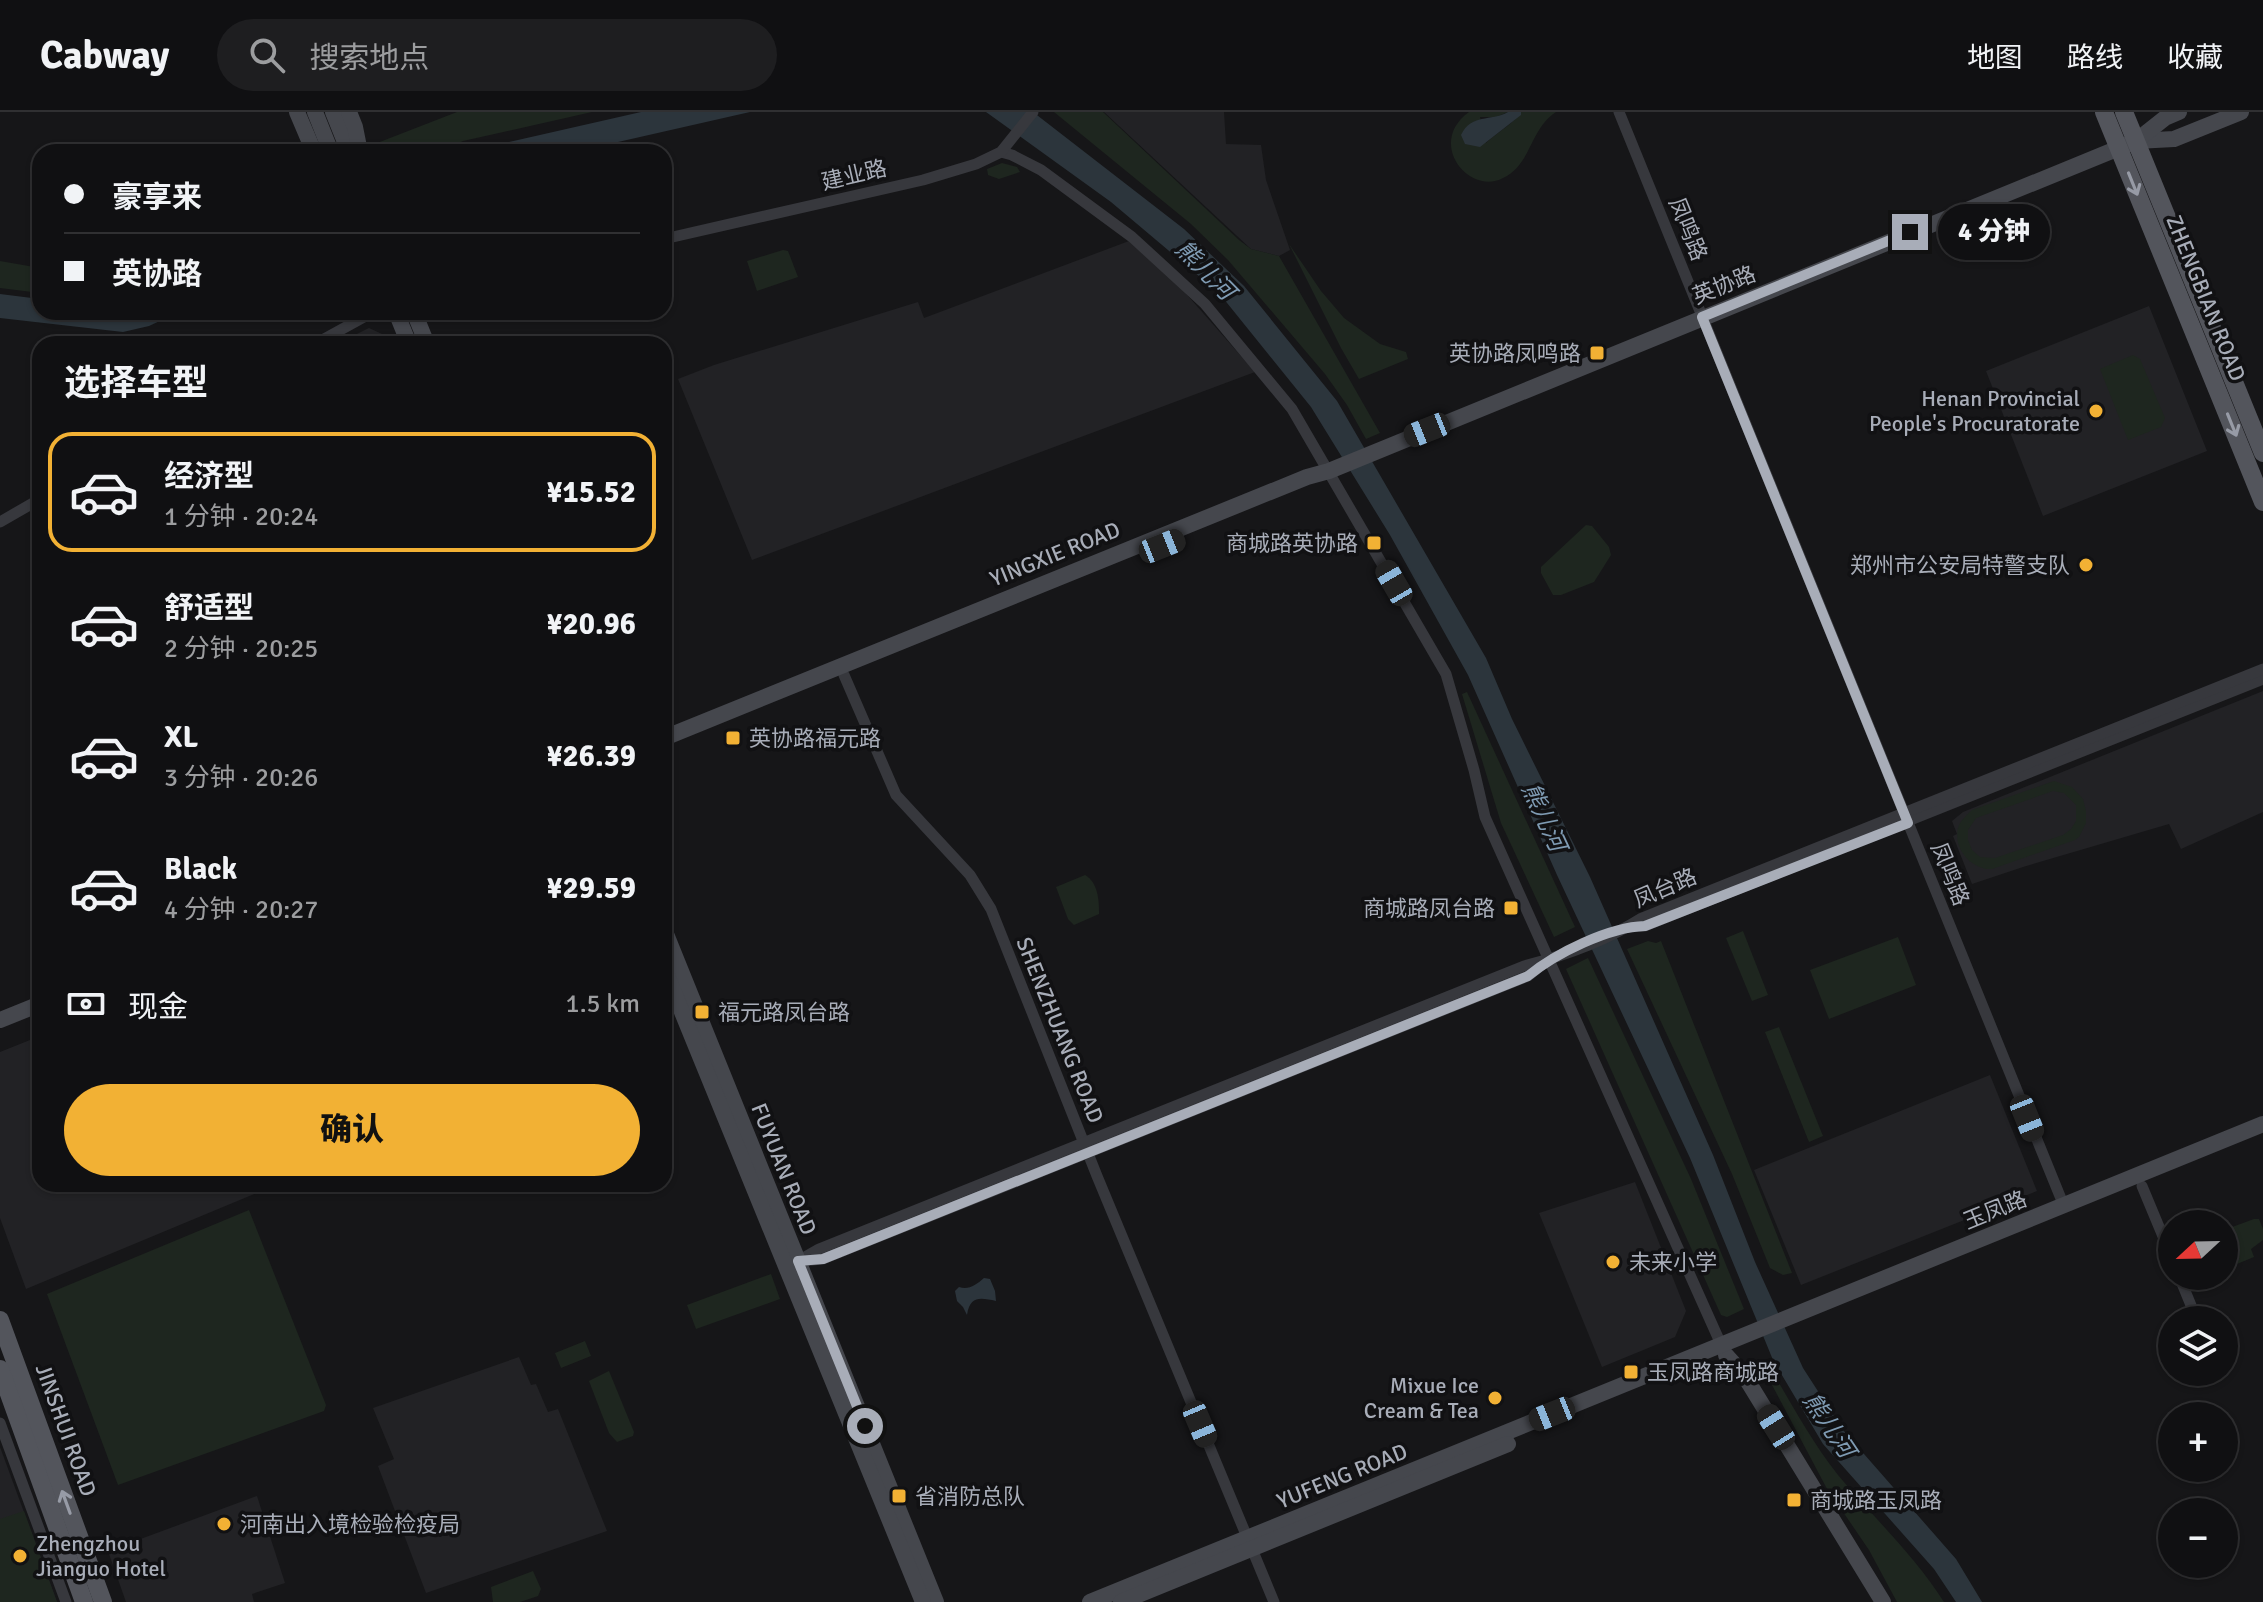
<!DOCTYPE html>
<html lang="zh">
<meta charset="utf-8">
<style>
:root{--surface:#101012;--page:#1e1e20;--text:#f1f3f6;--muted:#9c9d9f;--line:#303032;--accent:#f2b134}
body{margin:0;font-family:Signika,"Noto Sans SC",sans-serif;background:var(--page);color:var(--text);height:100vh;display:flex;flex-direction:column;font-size:30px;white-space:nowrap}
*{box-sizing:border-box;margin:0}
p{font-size:26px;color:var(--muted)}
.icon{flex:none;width:44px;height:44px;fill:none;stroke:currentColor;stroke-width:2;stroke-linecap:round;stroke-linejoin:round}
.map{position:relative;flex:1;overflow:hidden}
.side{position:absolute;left:32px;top:224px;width:640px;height:856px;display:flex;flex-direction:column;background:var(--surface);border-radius:24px;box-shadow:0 2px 6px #0004,0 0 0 2px var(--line)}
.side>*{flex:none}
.top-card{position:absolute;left:32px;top:32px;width:640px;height:176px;border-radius:24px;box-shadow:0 2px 6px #0004,0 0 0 2px var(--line);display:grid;align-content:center;height:176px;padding:0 32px;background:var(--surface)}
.needle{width:52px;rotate:248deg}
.buttons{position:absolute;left:2158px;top:1098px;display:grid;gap:16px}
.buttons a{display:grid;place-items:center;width:80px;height:80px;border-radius:50%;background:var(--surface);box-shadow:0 2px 6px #0004,0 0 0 2px var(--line);font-size:40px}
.end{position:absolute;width:36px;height:36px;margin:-18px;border:10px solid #a8adb8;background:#111;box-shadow:0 0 0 4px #111}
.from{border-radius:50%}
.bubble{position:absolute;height:56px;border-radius:28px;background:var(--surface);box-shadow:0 2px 6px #0004,0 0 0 2px var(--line);font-size:26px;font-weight:800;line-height:56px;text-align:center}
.car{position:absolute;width:24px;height:48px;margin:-24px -12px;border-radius:10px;box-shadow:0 0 6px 2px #0007;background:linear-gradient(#222 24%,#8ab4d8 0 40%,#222 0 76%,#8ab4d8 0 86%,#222 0)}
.top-card b{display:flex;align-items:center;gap:28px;height:76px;font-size:30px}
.top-card b+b{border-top:2px solid var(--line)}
.top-card i{width:20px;height:20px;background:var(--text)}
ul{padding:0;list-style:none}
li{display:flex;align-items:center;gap:24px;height:120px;margin:0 16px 12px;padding:0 16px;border:4px solid transparent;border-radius:24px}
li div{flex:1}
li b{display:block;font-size:30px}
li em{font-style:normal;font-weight:800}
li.current{border-color:var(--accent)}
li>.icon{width:72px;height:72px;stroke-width:1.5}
h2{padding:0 32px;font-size:36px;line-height:96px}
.pay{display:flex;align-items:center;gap:20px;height:88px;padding:0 32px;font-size:30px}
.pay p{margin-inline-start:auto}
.button{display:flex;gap:16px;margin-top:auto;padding:16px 32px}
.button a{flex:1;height:92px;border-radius:48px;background:var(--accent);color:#111;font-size:32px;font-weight:800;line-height:92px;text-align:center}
header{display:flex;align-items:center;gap:48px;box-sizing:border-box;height:112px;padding:0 40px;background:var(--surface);border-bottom:2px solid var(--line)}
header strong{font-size:38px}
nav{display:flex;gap:44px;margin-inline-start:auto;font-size:28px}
.search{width:560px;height:72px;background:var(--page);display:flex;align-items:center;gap:20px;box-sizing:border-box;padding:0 28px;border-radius:44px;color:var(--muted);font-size:30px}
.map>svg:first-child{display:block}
</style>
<header>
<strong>Cabway</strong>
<div class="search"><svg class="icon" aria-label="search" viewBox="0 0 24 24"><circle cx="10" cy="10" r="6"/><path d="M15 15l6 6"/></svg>搜索地点</div>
<nav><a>地图</a><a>路线</a><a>收藏</a></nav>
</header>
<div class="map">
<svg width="2263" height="1490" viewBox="0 0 2263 1490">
<rect width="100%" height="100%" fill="#161618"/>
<g fill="#222225">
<path d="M1104 0H1224L1226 32 1261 33 1266 68 1290 138 1279 144 1251 137Z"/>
<path d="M1129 129 1181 176 1255 260 752 448 678 267 714 253 918 190 924 206Z"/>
<path d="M2149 194 2207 339 2043 404 1986 259Z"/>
<path d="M369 216 382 222 386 232H337Z"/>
<path d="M2263 579V700L2181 737 2169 712 2023 755 1972 772 1953 724 1957 722 1952 709 1963 700Z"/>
<path d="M40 924V1072H278L26 1177 0 1106V940Z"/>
<path d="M1990 963 2037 1079 1801 1173 1754 1058Z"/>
<path d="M1635 1070 1686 1199 1675 1225 1602 1255 1539 1101Z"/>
<path d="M519 1245 531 1273 536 1272 548 1300 558 1297 607 1419 426 1481 378 1354 394 1347 373 1296Z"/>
<path d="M0 1335 57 1490H0Z"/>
<path d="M257 1384 285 1471 252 1482 254 1490H126L108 1439Z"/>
</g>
<g fill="#1e261f" fill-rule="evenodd">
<path d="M457 0H592L463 29 439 40H371L372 33Z"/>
<path d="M1054 0H1103L1239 128 1251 137 1279 144 1380 321 1366 327 1347 293 1325 262 1228 148 1191 112Z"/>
<path d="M1469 0H1508L1496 5H1480L1486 31C1495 22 1517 9 1521 0H1556C1529 18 1532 52 1503 66 1469 84 1426 31 1469 0Z"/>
<path d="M1002 51 1017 55 1020 60 999 67 988 63 987 57Z"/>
<path d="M1289 132 1321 179 1344 206 1380 232 1406 240 1408 247 1359 267 1341 236Z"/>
<path d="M783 138 788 139 798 165 757 179 747 149Z"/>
<path d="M0 149 40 156V181L0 176Z"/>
<path d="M2133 243 2140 247 2165 306 2161 315 2128 328 2100 257Z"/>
<path d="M1586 413 1592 414 1609 435 1611 443 1594 470 1561 483H1553L1541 461V455Z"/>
<path d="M1467 580 1575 815 1554 825 1501 711 1462 582Z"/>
<path d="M2054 669 2072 675 2083 687 2086 699V711L2079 725 2075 728 1992 757C1971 758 1951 735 1959 713 1962 707 1967 703 1972 698ZM2053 679 2064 681 2076 693V709L2071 717 2063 723 1995 746 1980 745 1972 738 1968 728V718L1976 706Z"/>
<path d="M1085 763C1098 771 1099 787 1099 802L1074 813 1068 807 1056 775Z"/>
<path d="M1743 819 1768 883 1752 889 1726 826Z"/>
<path d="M1898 825 1916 873 1829 907 1810 858Z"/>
<path d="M1648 829 1656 831 1661 829 1792 1161 1783 1163 1770 1156 1732 1062 1627 837Z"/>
<path d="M1588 846 1691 1067 1744 1197 1727 1205 1721 1203 1566 857Z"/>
<path d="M1779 915 1823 1024 1809 1030 1765 920Z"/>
<path d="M249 1098 326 1293 324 1299 118 1373 47 1182Z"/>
<path d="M2254 1107H2259L2263 1117V1128L2251 1137 2254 1145 2237 1152 2232 1151 2224 1136V1118Z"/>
<path d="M771 1162 780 1187 696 1217 687 1193Z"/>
<path d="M585 1229 591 1244 561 1256 555 1241Z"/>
<path d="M1769 1254C1791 1291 1811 1329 1838 1363 1873 1405 1914 1443 1944 1490H1897L1869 1438 1826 1375 1763 1256Z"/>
<path d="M609 1259 634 1320 633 1324 617 1330 609 1321 589 1269Z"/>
<path d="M24 1399 57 1490H0V1407Z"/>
<path d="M533 1459 541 1477 538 1484 520 1490H493L491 1475Z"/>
</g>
<g fill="#2c353c">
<path d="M641 0H750L574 40H465Z"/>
<path d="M986 0H1033L1184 117 1244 174 1337 289 1486 546 1512 607 1590 765 1713 1043 1755 1150 1803 1256 1843 1318 1956 1447 1982 1490H1956L1934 1457 1823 1332 1773 1248 1690 1046 1557 763 1468 563 1390 423 1311 295 1219 181 1111 90Z"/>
<path d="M1508 0H1521V3L1480 35 1465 32 1461 23C1472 1 1490 10 1508 0Z"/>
<path d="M0 182 40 187V200H179L149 214 123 220 0 206Z"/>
<path d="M984 1166 990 1167 995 1179 996 1189C981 1186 970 1183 967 1203L963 1195 957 1189 955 1179 959 1175C969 1178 976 1173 984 1166Z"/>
</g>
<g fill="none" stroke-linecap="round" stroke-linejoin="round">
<g stroke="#37383d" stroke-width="11">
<path d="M1619 0 2064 1094"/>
<path d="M1001 40 1012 43 1041 58 1132 125 1205 192 1292 297 1446 562 1474 658 1485 705 1724 1239"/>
<path d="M664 127 923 68 976 52 1001 40 1033 0"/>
<path d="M315 232 373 200"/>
<path d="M0 410 40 387"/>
<path d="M844 563 896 683 970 763 991 797 1097 1064 1274 1490"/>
<path d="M1628 815 1645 814 2263 567"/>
<path d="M2142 1074 2172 1146"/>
<path d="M798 1149 819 1137 1524 854C1563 844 1607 828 1642 806L2263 557"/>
<path d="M801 1149 823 1147 1528 864 1545 850"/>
<path d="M2179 1164 2197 1208"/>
<path d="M0 1311 66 1490"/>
</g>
<g stroke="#45474d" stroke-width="16">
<path d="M297 0 314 40"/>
<path d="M315 0 331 40"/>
<path d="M333 0 349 40"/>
<path d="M349 0 355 15 360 40"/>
<path d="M2136 29 2174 27 2241 0"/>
<path d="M396 200 409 232"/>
<path d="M414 200 427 232"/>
<path d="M664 626 1307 365 1329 359 2136 29 2165 6 2179 0"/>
<path d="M664 817 936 1490"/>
<path d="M664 856 923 1490"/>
<path d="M0 908 40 892"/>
<path d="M1726 1243 1744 1263 1883 1490"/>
<path d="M1090 1490 2263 1012"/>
<path d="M1121 1490 1508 1332"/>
</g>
<g stroke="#53555c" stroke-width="18">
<path d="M2104 0 2263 390"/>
<path d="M2124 0 2263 341"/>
<path d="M0 1208 103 1490"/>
<path d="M0 1257 84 1490"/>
</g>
</g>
<defs><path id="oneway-shaft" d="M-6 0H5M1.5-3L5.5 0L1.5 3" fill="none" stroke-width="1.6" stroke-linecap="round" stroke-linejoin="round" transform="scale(2)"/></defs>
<g stroke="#979ba6">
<use href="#oneway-shaft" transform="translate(2133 72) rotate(68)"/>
<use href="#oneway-shaft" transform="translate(2232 313) rotate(68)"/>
<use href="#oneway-shaft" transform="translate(66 1390) rotate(-110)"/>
</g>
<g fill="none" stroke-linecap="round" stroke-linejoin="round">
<path stroke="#a8adb8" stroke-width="10" d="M865 1314 798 1149 823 1147 1528 864C1556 841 1609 815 1645 814L1908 711 1702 205 1910 120"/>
</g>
<g fill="#f2b134" stroke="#111113" stroke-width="3">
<rect x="1589" y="233" width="16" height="16" rx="4"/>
<circle cx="2096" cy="299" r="8"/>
<rect x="1366" y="423" width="16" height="16" rx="4"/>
<circle cx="2086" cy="453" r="8"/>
<rect x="725" y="618" width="16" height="16" rx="4"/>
<rect x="1503" y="788" width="16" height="16" rx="4"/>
<rect x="694" y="892" width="16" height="16" rx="4"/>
<circle cx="1613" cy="1150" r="8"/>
<rect x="1623" y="1252" width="16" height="16" rx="4"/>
<circle cx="1495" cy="1286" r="8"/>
<rect x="891" y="1376" width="16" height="16" rx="4"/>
<rect x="1786" y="1380" width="16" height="16" rx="4"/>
<circle cx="224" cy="1412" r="8"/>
<circle cx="20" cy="1444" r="8"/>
</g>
<g text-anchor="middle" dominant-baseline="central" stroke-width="7" stroke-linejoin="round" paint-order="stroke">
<g font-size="22" fill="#a8adb8" stroke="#111113">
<text transform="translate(854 63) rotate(-13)">建业路</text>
<text transform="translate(1688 117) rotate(68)">凤鸣路</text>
<text transform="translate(1724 173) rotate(-22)">英协路</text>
<text transform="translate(2206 186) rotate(68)">ZHENGBIAN ROAD</text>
<text transform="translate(1055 442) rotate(-22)">YINGXIE ROAD</text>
<text transform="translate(1950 762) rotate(68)">凤鸣路</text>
<text transform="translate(1665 776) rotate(-23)">凤台路</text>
<text transform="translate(1060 918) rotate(68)">SHENZHUANG ROAD</text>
<text transform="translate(784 1057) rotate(68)">FUYUAN ROAD</text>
<text transform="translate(1995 1098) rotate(-22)">玉凤路</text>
<text transform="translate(66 1318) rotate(70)">JINSHUI ROAD</text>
<text transform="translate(1342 1364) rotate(-22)">YUFENG ROAD</text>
</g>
<g font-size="22" fill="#a8adb8" stroke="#111113" text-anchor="start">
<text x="1581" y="241" text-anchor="end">英协路凤鸣路</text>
<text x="2080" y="286" text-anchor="end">Henan Provincial<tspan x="2080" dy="25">People's Procuratorate</tspan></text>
<text x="1358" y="431" text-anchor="end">商城路英协路</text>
<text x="2070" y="453" text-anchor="end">郑州市公安局特警支队</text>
<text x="749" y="626">英协路福元路</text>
<text x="1495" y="796" text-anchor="end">商城路凤台路</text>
<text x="718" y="900">福元路凤台路</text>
<text x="1629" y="1150">未来小学</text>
<text x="1647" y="1260">玉凤路商城路</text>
<text x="1479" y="1273" text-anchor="end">Mixue Ice<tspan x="1479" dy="25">Cream &amp; Tea</tspan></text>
<text x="915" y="1384">省消防总队</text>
<text x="1810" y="1388">商城路玉凤路</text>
<text x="240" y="1412">河南出入境检验检疫局</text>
<text x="36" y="1431">Zhengzhou<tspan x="36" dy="25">Jianguo Hotel</tspan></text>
</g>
<g font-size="24" font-style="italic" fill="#7f9bb3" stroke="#111113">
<text transform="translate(1205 158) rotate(45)">熊儿河</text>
<text transform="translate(1544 705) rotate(65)">熊儿河</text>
<text transform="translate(1829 1313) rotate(56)">熊儿河</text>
</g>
</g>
</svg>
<div class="buttons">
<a><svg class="needle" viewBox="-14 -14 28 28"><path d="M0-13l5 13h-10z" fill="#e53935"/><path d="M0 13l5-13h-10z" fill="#9c9d9f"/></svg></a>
<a><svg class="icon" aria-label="layers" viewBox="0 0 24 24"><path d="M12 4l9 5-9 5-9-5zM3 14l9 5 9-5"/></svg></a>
<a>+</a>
<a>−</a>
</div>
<i class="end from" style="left:865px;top:1314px"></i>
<i class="end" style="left:1910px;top:120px"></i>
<div class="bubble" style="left:1938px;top:92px;width:112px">4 分钟</div>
<i class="car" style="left:1427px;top:318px;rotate:248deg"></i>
<i class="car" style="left:1162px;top:434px;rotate:68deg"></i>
<i class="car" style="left:1394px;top:471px;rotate:330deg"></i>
<i class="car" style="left:2027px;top:1006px;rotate:158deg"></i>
<i class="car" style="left:1552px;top:1302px;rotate:248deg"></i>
<i class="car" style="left:1200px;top:1312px;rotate:157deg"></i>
<i class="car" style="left:1776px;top:1315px;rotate:328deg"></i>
<div class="top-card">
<b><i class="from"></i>豪享来</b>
<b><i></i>英协路</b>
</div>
<section class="side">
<h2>选择车型</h2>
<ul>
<li class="current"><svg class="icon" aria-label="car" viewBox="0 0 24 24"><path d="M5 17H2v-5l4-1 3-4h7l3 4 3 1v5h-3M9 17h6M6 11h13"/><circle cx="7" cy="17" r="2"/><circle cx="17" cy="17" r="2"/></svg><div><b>经济型</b><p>1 分钟 · 20:24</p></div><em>¥15.52</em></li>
<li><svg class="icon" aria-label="car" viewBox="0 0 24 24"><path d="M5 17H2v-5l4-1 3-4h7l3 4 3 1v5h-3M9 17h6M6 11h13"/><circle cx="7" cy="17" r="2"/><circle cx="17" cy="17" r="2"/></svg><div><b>舒适型</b><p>2 分钟 · 20:25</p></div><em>¥20.96</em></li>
<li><svg class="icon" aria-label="car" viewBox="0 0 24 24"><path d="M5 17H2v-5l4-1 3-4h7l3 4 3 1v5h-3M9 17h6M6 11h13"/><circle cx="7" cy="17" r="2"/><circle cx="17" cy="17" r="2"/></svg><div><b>XL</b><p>3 分钟 · 20:26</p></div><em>¥26.39</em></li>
<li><svg class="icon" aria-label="car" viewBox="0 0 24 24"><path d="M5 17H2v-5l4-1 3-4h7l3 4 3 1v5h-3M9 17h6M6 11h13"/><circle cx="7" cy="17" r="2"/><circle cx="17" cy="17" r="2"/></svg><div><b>Black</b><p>4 分钟 · 20:27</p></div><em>¥29.59</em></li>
</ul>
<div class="pay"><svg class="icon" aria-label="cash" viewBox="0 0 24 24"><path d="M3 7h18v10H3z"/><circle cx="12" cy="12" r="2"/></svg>现金<p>1.5 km</p></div>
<div class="button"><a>确认</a></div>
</section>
</div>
